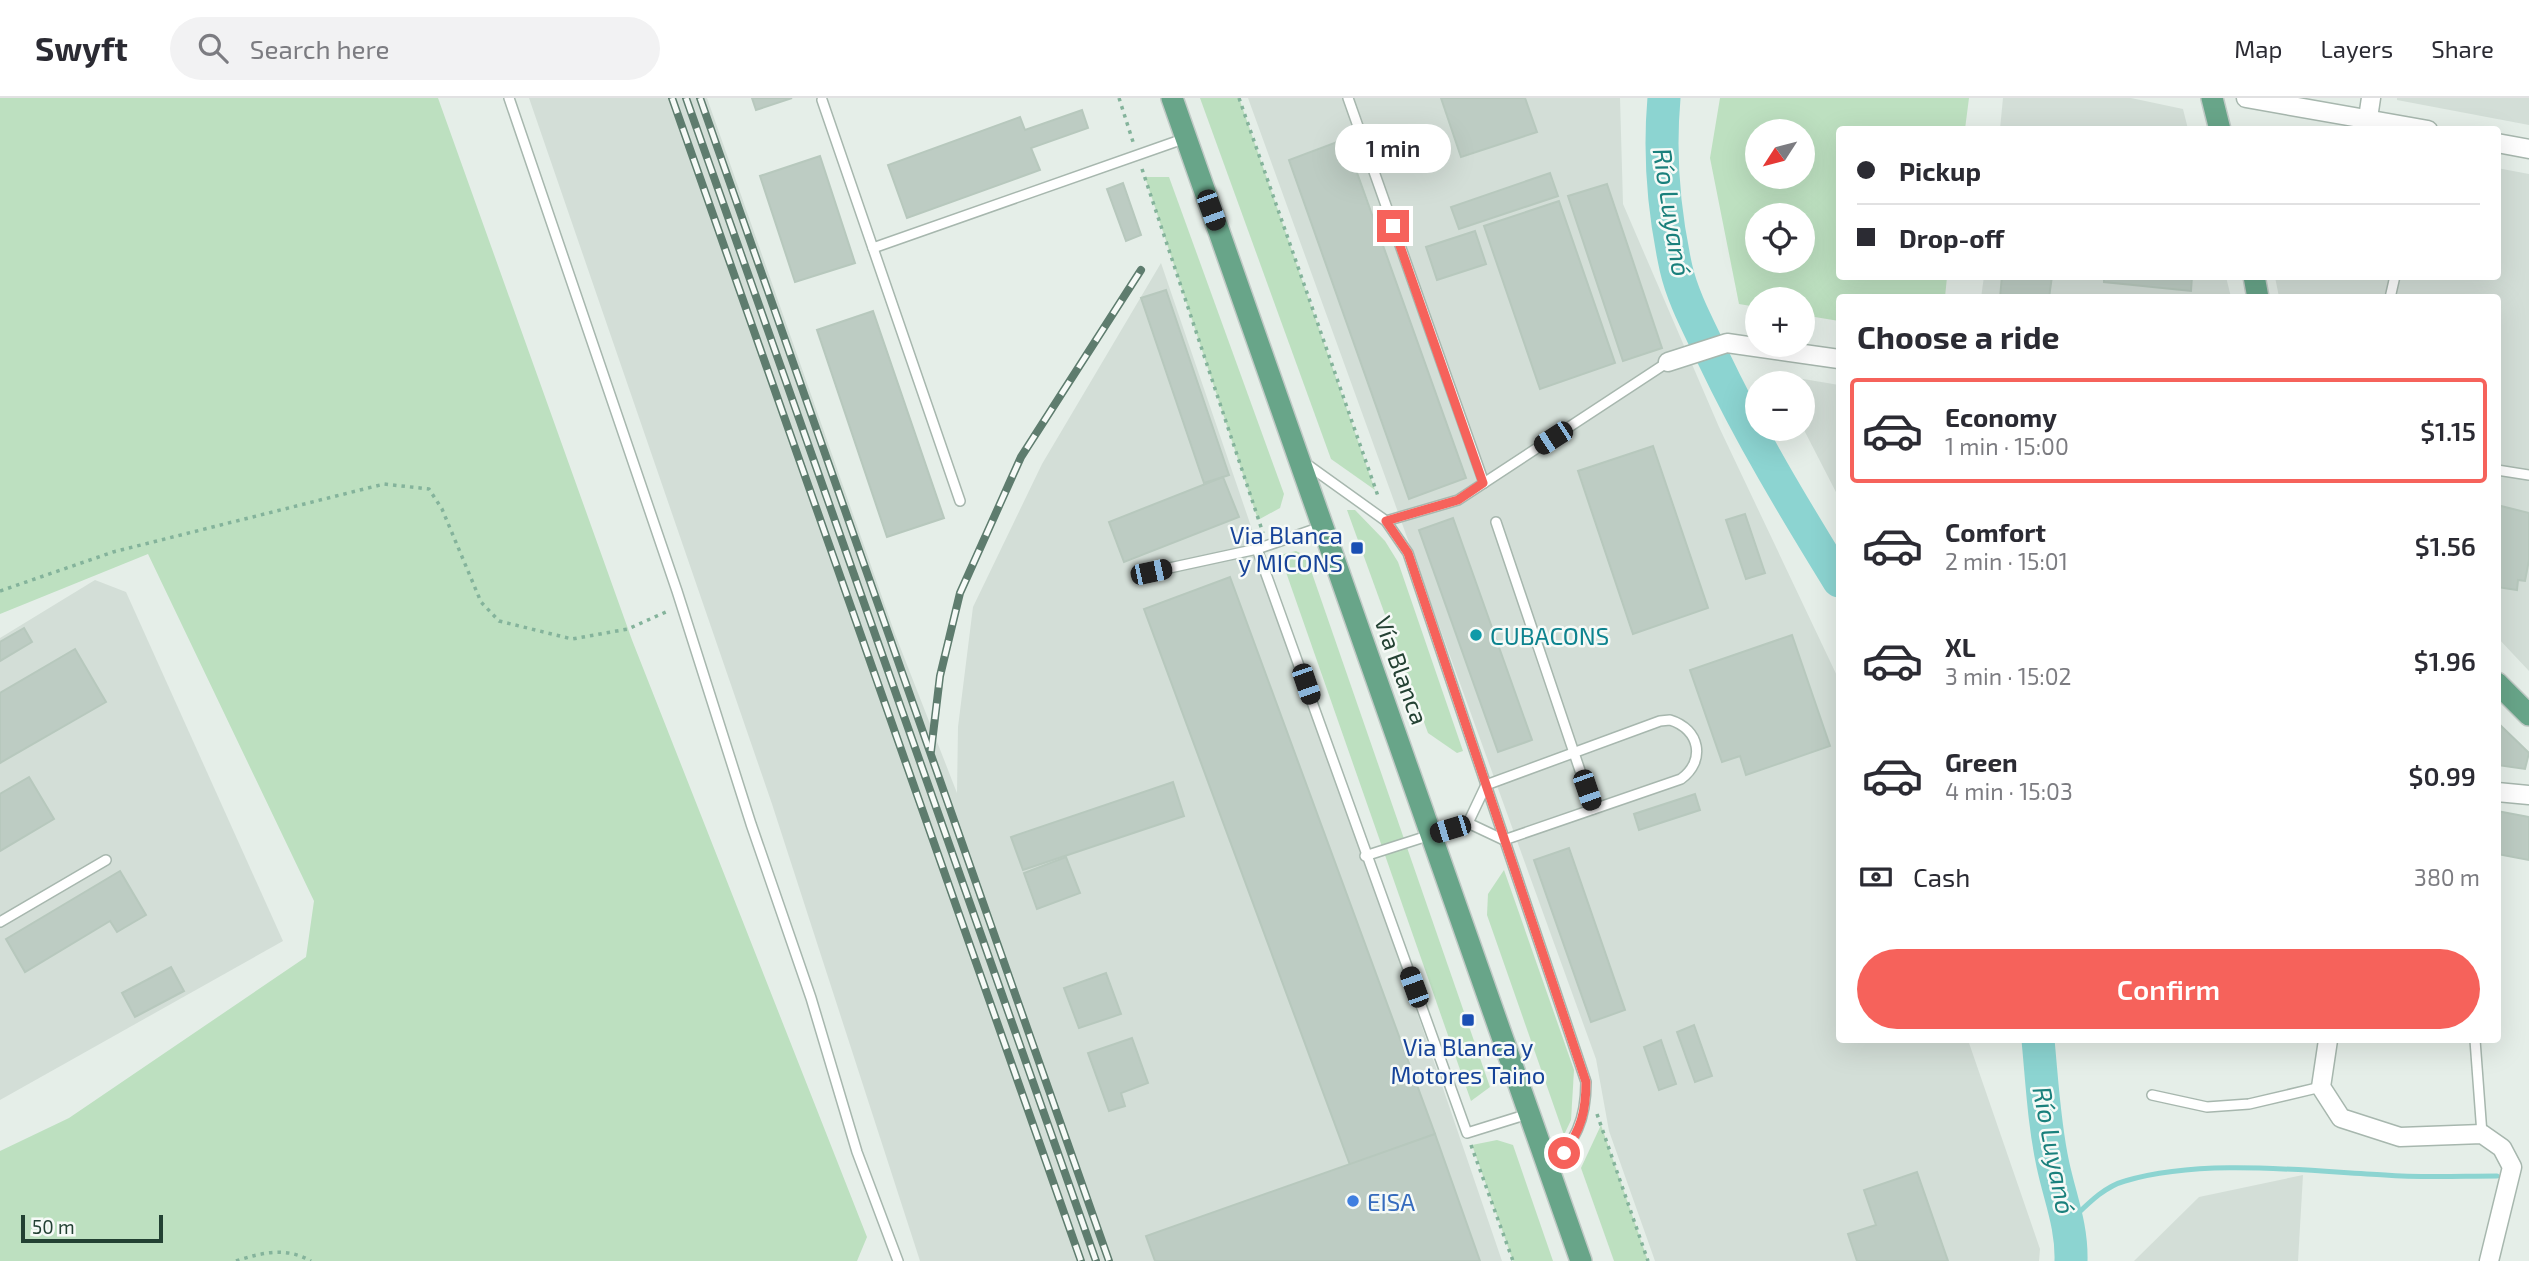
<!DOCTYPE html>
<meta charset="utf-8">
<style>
:root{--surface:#fff;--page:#f2f2f3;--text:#2b2b33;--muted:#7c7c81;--line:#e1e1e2;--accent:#f6625b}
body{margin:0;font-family:"Exo 2",sans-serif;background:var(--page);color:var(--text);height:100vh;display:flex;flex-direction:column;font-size:26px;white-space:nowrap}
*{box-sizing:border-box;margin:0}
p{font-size:23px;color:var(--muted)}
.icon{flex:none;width:38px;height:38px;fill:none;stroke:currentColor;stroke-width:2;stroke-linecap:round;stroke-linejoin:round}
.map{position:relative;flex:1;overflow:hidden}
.panel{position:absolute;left:1836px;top:196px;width:665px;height:749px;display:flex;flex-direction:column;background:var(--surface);border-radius:7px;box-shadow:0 7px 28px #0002}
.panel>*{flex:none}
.guide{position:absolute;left:1836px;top:28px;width:665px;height:154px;border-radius:7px;box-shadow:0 7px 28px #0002;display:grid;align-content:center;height:154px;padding:0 21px;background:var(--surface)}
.needle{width:46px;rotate:234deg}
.fabs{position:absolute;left:1745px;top:21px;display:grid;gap:14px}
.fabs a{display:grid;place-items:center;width:70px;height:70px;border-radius:50%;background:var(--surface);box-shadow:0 7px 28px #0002;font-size:35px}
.scale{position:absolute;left:21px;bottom:18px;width:142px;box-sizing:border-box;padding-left:7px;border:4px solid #234133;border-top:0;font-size:19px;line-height:24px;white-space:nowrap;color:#234133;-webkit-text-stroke:5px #f6faf7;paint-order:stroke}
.end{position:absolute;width:32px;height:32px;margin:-16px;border:9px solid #f6625b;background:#fff;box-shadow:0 0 0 4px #fff}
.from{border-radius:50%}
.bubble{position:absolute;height:49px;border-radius:24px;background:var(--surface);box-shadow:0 7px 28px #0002;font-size:23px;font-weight:600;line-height:49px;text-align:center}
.car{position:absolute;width:21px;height:42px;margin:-21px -10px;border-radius:9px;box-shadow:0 0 5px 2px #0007;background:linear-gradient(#222 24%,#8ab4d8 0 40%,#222 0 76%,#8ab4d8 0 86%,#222 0)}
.guide b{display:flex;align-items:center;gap:24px;height:66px;font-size:26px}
.guide b+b{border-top:2px solid var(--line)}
.guide i{width:18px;height:18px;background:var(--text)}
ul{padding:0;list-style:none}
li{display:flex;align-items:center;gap:21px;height:105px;margin:0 14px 10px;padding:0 7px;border:4px solid transparent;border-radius:7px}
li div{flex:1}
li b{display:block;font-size:26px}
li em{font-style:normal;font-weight:600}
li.selected{border-color:var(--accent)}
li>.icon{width:63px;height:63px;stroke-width:1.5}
h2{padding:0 21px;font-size:32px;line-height:84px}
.pay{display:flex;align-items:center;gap:18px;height:77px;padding:0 21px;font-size:26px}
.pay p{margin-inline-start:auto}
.action{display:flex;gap:14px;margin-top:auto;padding:14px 21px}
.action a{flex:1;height:80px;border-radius:42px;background:var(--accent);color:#fff;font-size:28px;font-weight:600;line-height:80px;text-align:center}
header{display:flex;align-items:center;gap:42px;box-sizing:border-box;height:98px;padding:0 35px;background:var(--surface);border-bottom:2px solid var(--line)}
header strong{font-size:33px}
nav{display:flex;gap:38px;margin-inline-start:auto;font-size:24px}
.search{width:490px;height:63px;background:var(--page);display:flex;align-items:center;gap:18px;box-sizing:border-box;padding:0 24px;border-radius:38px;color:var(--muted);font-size:26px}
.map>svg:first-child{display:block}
</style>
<header>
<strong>Swyft</strong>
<div class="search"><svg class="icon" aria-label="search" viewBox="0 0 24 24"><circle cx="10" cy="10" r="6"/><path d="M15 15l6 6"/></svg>Search here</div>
<nav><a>Map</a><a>Layers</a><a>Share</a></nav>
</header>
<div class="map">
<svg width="2529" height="1163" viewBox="0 0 2529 1163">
<rect width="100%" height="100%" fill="#e5eee8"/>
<g fill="#d3ded7">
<path d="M529 0H707L895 536 957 695 958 629 973 509 1042 366 1161 165 1502 1163H920L772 706Z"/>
<path d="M1248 0H1620L1623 106 1719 329 1839 582V942H1968L2040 1151 2039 1163H1655L1609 1033 1596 961Z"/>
<path d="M2003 0H2131L2183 11 2188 31H2000Z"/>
<path d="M2397 0H2529V27L2397 2Z"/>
<path d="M2497 70 2529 76V573L2497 539V200L2279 199 2275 179 2497 178Z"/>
<path d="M1984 178 2226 179 2231 199 1981 200Z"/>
<path d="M1774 276 1839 287V400L1803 330 1802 285H1779Z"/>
<path d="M95 482 126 494 283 843 0 1002V540Z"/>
<path d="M2303 1077 2298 1163H2134L2199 1099Z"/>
</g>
<g fill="#bde0c0" fill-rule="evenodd">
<path d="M0 0H438L632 542 867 1139 857 1163H0V1053L69 1020 306 859 314 803 148 456 0 516Z"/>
<path d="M1200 0H1239L1375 392 1331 361Z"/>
<path d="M1720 0H1969L1965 31 1839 32V178L1947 179 1945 199 1839 200V223L1803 217 1802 201H1757V209L1739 206 1710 60ZM1802 33V79H1757V33ZM1802 117V163H1757V117Z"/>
<path d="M1145 79H1169L1284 396 1280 410 1258 422Z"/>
<path d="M1347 412H1355L1385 443 1398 464 1463 653 1457 655 1428 635Z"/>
<path d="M1296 453 1306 458 1490 989 1471 1003 1280 457Z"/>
<path d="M1504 772 1574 972 1571 1022 1564 1037 1487 817 1488 796Z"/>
<path d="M1601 1027 1648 1163H1614L1581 1070Z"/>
<path d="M1497 1042 1513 1047 1553 1163H1513L1472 1047Z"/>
</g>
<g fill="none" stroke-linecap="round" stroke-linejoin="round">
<path stroke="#8cd4d1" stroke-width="5" d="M2069 1124C2086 1108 2103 1089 2125 1083 2202 1060 2305 1073 2385 1077 2422 1080 2460 1078 2497 1078"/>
<g stroke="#8cd4d1" stroke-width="33">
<path d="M1664 0C1659 56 1664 115 1676 170 1683 201 1700 231 1713 259 1750 337 1794 410 1839 483"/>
<path d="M2038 942C2042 983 2044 1026 2053 1067 2060 1100 2072 1128 2071 1163"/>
</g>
</g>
<g fill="#bdccc3" stroke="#b7c8bd" stroke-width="2">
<path d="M752 0H792L756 12Z"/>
<path d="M1441 0H1525L1537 34 1461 59Z"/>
<path d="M1082 12 1088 30 1031 50 1040 72 907 120 888 67 1020 19 1025 32Z"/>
<path d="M1345 41 1466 380 1409 401 1289 62Z"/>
<path d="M820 58 855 165 795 184 760 78Z"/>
<path d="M1550 75 1558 98 1459 131 1451 109Z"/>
<path d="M1123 85 1141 137 1126 143 1107 91Z"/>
<path d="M1607 86 1662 250 1623 263 1568 98Z"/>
<path d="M1559 103 1615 265 1540 291 1484 128Z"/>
<path d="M1475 133 1486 166 1437 182 1426 149Z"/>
<path d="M2002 178H2052L2049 200H2000Z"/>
<path d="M2104 178H2192L2191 193 2104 184Z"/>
<path d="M1166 192 1229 377 1204 385 1141 200Z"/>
<path d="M873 213 944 420 887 439 817 232Z"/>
<path d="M1653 348 1708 510 1633 536 1578 373Z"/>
<path d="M1223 379 1239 419 1124 464 1109 424Z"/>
<path d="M2497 407 2529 415V462L2525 483 2518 482 2517 492 2497 489Z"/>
<path d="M1745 416 1765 475 1746 481 1726 422Z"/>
<path d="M1453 420 1532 642 1498 654 1419 432Z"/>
<path d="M1230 479 1435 1036 1350 1067 1144 511Z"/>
<path d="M24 530 32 544 0 563V544Z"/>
<path d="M1792 537 1830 648 1746 677 1740 658 1722 664 1690 572Z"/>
<path d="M75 551 106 604 0 665V595Z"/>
<path d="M2497 624 2529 655 2525 671 2497 667Z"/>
<path d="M29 679 54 721 0 753V696Z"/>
<path d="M1173 684 1184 718 1023 772 1011 739Z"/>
<path d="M1695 696 1700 712 1639 732 1634 716Z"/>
<path d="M2497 713 2529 719V762L2497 756Z"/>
<path d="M1569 750 1625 912 1591 924 1534 762Z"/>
<path d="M1066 759 1080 795 1037 811 1024 775Z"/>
<path d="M120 773 146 817 117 834 110 823 25 874 6 841Z"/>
<path d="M171 869 184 893 135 919 122 895Z"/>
<path d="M1106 875 1121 916 1079 930 1064 890Z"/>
<path d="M1694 927 1712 978 1695 984 1677 934Z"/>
<path d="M1132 940 1148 985 1121 995 1125 1008 1109 1013 1088 955Z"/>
<path d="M1661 942 1676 986 1659 992 1644 949Z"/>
<path d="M1435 1036 1480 1163H1155L1146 1138Z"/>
<path d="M1917 1074 1948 1163H1857L1848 1136 1876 1127 1864 1092Z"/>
</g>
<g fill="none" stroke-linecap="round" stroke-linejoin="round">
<defs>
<g id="lane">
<path d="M509 0 677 493 751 726 811 900 857 1054 898 1163"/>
<path d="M1348 0 1484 385"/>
<path d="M822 2 960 403"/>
<path d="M873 150 1186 40"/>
<path d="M2390 200 2395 178"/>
<path d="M1305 365 1386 423 1408 455 1586 984C1586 1025 1575 1040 1551 1072"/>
<path d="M2497 372 2529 377"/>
<path d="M1386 423 1458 402 1668 264"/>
<path d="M1496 424 1593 711"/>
<path d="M1257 451 1467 1035 1528 1016"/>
<path d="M1151 474 1257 451 1321 429"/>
<path d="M1670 622C1700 631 1706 663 1681 681L1504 742 1468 725 1486 687 1660 623Z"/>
<path d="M1365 758 1468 725"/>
<path d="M0 824 106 762"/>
<path d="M2475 942 2482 1036"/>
<path d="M2152 997 2207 1009 2249 1006 2321 989"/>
</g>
<g id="street">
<path d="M2246 0 2428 32"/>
<path d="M2368 20 2371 0"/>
<path d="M2497 45 2529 51"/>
<path d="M1668 264 1727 245 1839 261"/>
<path d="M2497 694 2529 697"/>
<path d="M2328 942 2321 989 2341 1020 2400 1039 2482 1036 2502 1050 2512 1069 2489 1163"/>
</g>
<g id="primary">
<path d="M1172 0 1581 1163"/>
<path d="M2212 0 2220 32"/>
<path d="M2254 178 2258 200"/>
<path d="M2497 585 2529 617"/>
</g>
</defs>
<use href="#lane" stroke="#a7b7ae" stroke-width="12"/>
<use href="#street" stroke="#a7b7ae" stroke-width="21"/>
<use href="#primary" stroke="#c1cac6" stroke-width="24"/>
<g stroke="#84b39b" stroke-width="3.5" stroke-dasharray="3.5 5" stroke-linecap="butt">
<path d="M1119 0 1134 47"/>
<path d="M1239 0 1379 401"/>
<path d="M1142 71 1263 435"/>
<path d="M0 493 113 454 384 386 429 391 442 411 481 504 499 523 572 541 628 531 668 513"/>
<path d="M1597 1016 1648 1163"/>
<path d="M1471 1047 1513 1163"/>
<path d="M236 1163C263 1154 287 1149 311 1163"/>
</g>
<use href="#lane" stroke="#fff" stroke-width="9"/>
<use href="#street" stroke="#fff" stroke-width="18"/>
<use href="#primary" stroke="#68a589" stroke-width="21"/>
<defs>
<g id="rail">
<path d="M672 0 1081 1163"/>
<path d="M686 0 1096 1163"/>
<path d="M700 0 1109 1163"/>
<path d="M931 653 940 578 960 495 1021 359 1141 172"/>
</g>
</defs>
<use href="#rail" stroke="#5e7c6e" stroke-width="8"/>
<use href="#rail" stroke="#f6faf7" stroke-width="5" stroke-dasharray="16" stroke-linecap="butt"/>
</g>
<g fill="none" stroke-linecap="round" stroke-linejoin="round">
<path stroke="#f6625b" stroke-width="9" d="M1393 128 1483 385 1458 402 1386 423 1408 455 1586 984C1586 1013 1581 1032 1564 1055"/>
</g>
<g fill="#1a4fb4" stroke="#f6faf7" stroke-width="2.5">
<rect x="1350" y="443" width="14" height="14" rx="3.5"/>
<rect x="1461" y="915" width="14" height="14" rx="3.5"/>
</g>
<circle fill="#0f9aa8" stroke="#f6faf7" stroke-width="2.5" cx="1476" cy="537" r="7"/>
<circle fill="#3f7fe0" stroke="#f6faf7" stroke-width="2.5" cx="1353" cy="1103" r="7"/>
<g text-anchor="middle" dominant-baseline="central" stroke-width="5" stroke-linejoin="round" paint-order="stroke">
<g font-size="24" fill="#164399" stroke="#f6faf7" text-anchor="end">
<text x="1343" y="436">Via Blanca<tspan x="1343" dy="28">y MICONS</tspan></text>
<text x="1468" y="948" text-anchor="middle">Via Blanca y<tspan x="1468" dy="28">Motores Taino</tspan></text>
</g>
<g font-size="24" fill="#0d838f" stroke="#f6faf7" text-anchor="start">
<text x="1490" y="537">CUBACONS</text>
</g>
<g font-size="24" fill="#234133" stroke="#f6faf7">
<text transform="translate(1402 572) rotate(70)">Vía Blanca</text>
</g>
<g font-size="24" fill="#366cbe" stroke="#f6faf7" text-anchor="start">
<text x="1367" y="1103">EISA</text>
</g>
<g font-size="26" font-style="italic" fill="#1a807c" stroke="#f6faf7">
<text transform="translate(1673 114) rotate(81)">Río Luyanó</text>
<text transform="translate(2055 1052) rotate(79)">Río Luyanó</text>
</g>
</g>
</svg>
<div class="fabs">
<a><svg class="needle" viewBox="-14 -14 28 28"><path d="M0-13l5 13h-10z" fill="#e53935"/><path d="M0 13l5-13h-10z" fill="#7c7c81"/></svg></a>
<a><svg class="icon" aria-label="locate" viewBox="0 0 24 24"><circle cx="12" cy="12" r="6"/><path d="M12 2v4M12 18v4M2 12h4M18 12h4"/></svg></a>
<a>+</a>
<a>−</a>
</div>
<div class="scale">50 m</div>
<i class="end from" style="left:1564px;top:1055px"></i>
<i class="end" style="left:1393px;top:128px"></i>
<div class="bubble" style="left:1335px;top:26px;width:116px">1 min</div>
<i class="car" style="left:1211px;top:112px;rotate:160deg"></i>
<i class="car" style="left:1553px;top:340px;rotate:237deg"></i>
<i class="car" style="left:1151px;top:474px;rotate:78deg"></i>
<i class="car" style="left:1306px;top:586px;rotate:161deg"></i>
<i class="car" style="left:1587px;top:692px;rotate:161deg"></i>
<i class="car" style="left:1450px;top:731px;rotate:253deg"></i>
<i class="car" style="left:1414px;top:889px;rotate:340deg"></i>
<div class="guide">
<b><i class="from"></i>Pickup</b>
<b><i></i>Drop-off</b>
</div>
<section class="panel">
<h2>Choose a ride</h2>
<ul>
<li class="selected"><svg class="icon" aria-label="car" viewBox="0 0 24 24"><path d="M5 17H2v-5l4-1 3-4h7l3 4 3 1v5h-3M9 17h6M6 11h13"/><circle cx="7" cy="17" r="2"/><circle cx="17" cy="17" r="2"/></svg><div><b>Economy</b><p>1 min · 15:00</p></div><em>$1.15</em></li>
<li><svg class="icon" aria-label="car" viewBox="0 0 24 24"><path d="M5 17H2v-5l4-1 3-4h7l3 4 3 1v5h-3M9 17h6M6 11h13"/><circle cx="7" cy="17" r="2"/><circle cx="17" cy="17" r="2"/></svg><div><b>Comfort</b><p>2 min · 15:01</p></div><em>$1.56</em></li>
<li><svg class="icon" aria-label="car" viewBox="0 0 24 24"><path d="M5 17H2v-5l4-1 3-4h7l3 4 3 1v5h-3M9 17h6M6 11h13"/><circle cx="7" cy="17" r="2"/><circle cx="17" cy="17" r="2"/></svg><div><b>XL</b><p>3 min · 15:02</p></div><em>$1.96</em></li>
<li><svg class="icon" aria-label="car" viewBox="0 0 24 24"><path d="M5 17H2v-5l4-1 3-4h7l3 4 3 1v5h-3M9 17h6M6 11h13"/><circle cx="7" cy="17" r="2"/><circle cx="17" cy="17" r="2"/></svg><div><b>Green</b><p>4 min · 15:03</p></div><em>$0.99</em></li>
</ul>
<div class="pay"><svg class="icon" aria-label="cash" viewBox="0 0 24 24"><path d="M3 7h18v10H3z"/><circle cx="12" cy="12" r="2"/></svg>Cash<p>380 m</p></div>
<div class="action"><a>Confirm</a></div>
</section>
</div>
